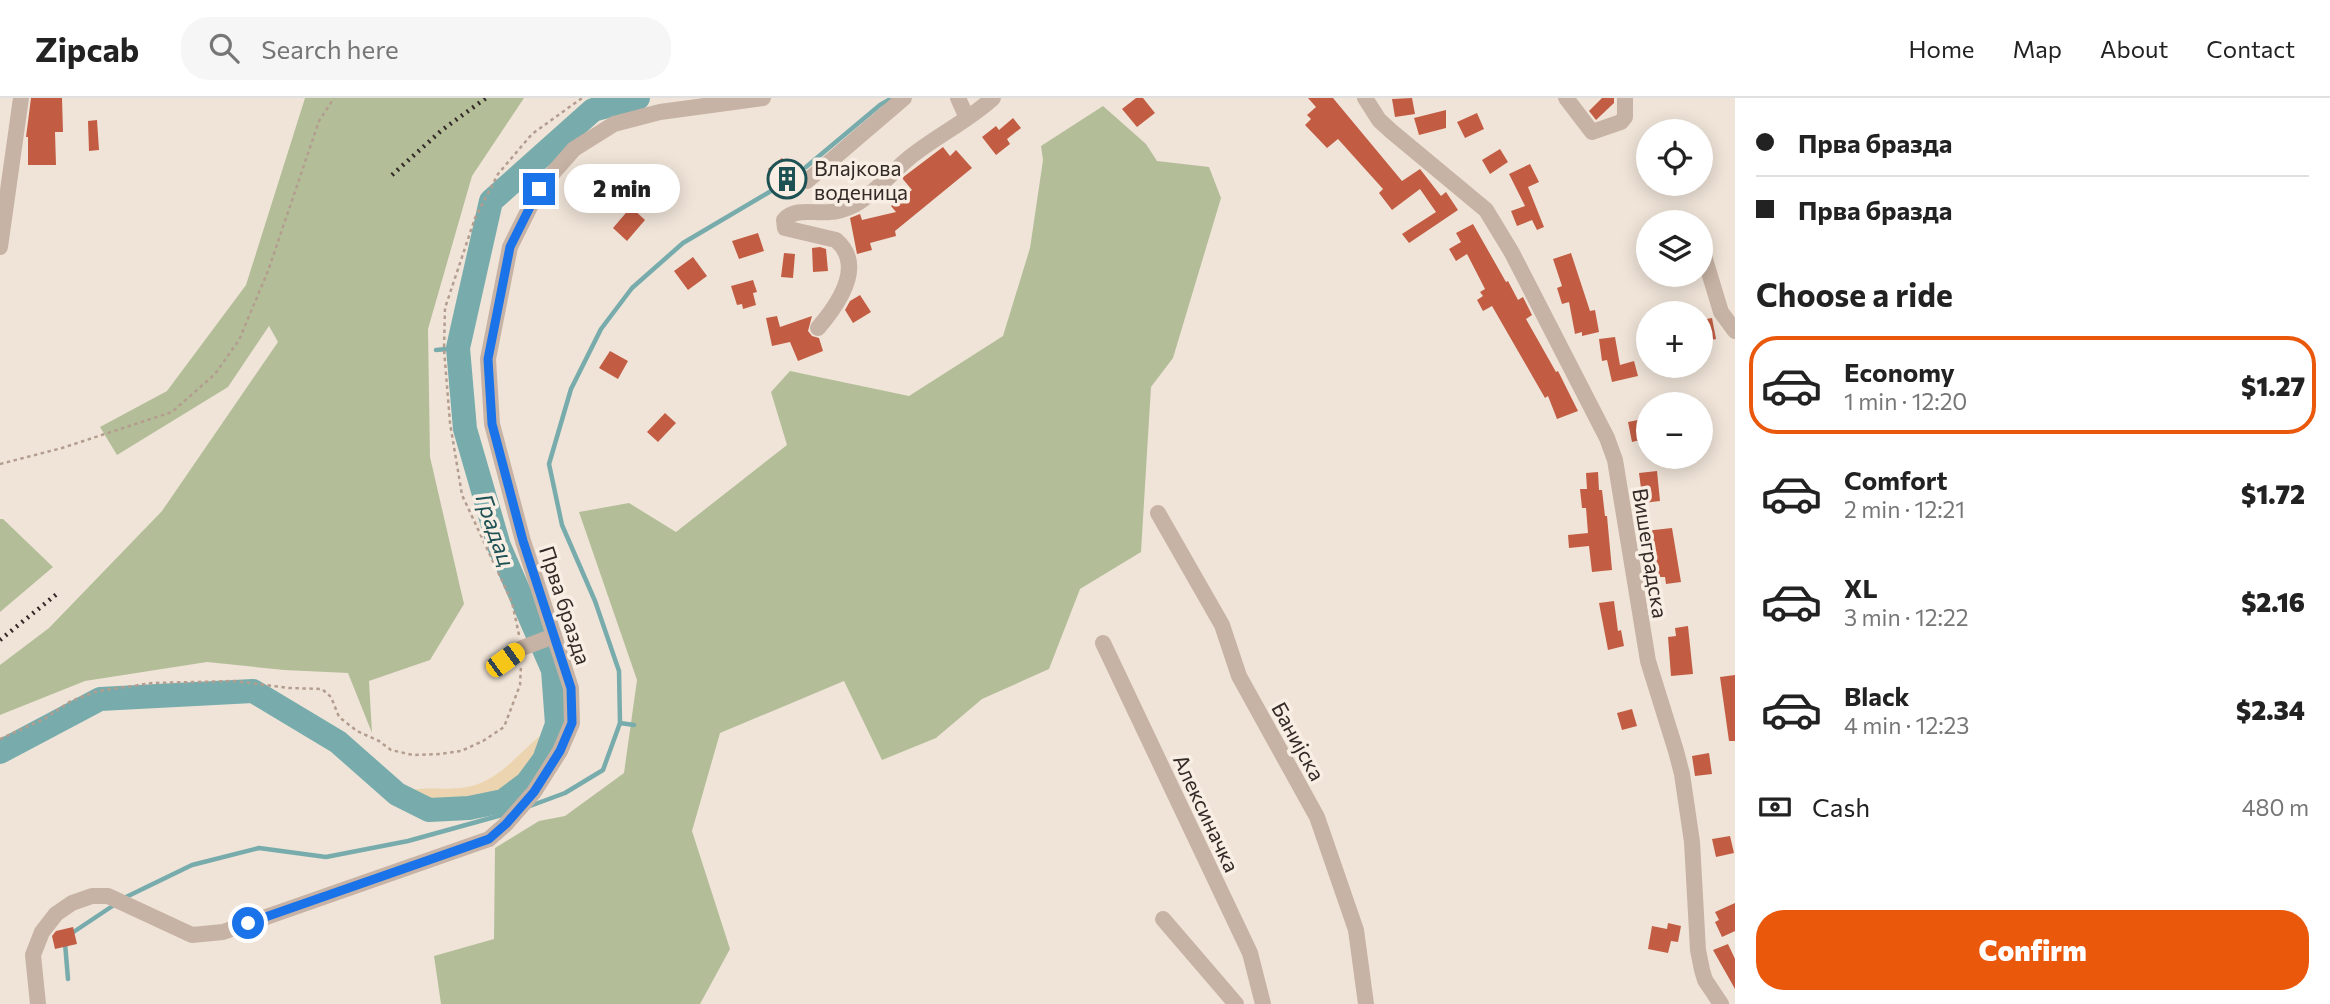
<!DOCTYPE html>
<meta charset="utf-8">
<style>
:root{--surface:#fff;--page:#f6f6f6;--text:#222;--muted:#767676;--line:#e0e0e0;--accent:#ea580c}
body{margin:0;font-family:Commissioner,sans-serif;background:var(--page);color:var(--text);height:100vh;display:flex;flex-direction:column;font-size:26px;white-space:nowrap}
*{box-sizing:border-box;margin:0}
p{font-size:23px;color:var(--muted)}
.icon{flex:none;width:38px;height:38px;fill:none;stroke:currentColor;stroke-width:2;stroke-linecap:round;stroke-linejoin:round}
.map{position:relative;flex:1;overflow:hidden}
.side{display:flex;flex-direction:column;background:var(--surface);width:595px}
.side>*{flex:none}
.banner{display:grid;align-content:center;height:154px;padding:0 21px;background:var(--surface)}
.buttons{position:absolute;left:1636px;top:21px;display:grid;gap:14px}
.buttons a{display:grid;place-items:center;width:77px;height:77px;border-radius:50%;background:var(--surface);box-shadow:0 4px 18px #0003;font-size:35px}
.end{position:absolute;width:32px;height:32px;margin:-16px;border:9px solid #1a73e8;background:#fff;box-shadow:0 0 0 4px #fff}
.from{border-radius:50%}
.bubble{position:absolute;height:49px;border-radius:24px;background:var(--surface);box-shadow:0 4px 18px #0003;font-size:23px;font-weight:800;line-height:49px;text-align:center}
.car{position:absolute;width:21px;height:42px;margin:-21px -10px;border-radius:9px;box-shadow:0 0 5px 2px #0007;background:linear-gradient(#f5c518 24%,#345 0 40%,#f5c518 0 76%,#345 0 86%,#f5c518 0)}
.banner b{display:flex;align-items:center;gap:24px;height:66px;font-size:26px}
.banner b+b{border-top:2px solid var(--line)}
.banner i{width:18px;height:18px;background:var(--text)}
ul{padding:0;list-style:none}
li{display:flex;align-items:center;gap:21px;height:98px;margin:0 14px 10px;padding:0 7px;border:4px solid transparent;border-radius:28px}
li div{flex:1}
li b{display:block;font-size:26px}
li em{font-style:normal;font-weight:800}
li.current{border-color:var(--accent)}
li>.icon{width:63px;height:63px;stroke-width:1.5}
h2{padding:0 21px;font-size:32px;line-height:84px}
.pay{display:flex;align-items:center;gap:18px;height:77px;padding:0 21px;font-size:26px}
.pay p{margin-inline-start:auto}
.cta{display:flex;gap:14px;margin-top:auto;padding:14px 21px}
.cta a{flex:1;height:80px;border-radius:28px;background:var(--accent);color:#fff;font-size:28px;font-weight:800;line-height:80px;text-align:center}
header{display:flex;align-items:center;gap:42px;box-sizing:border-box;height:98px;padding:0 35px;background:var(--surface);border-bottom:2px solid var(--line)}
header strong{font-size:33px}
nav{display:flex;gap:38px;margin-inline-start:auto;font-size:24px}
.search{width:490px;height:63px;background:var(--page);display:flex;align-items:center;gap:18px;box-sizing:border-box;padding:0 24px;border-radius:28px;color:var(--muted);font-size:26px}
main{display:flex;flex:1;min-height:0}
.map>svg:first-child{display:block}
</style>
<header>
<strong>Zipcab</strong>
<div class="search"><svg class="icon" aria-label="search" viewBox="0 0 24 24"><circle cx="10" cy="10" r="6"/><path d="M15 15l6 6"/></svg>Search here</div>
<nav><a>Home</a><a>Map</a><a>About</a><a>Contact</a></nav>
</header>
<main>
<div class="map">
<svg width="1735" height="906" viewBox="0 0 1735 906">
<rect width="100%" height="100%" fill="#f0e4d8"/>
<g fill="#b3be99">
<path d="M305 0H524L472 78 428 231 430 359 464 506 430 562 369 583 372 635 348 575 284 572 207 564 85 583 0 617V567L49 530 162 413 278 244 269 228 228 289 117 357 100 329 167 293 246 187Z"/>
<path d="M1103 8 1146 46 1157 63 1209 69 1221 100 1173 260 1151 289 1141 454 1080 491 1049 571 982 601 936 640 882 662 844 583 720 635 692 733 730 851 700 906H441L434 858 494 841 495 750 539 723 565 718 624 675 637 582 579 414 629 405 676 434 787 347 771 294 790 273 909 298 1003 238 1030 150 1043 62 1041 48Z"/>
<path d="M0 421H3L53 469 0 514Z"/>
</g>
<path fill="#ebd4af" d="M557 626 544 662 527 685 503 703 469 710 429 712 397 696C422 685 451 696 478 686 510 674 528 642 557 626Z"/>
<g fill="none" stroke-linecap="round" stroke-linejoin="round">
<g stroke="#78acac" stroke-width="4.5">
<path d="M806 69 880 7 892 0"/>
<path d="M436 252 458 250"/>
<path d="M620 625 634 627"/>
<path d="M530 708 565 695 603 672 620 625 619 573 595 503 562 427 549 366 571 291 601 231 632 190 683 145 776 90"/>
<path d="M124 800 192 767 259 750 326 759 408 743 509 715"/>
<path d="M72 835 117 805"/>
<path d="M65 845 68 881"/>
</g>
<path stroke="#78acac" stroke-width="24" d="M0 654 100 601 253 593 338 644 397 696 429 712 469 710 503 703 527 685 544 662 557 626 553 572 499 448 465 331 458 250 491 103 593 12 638 0"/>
</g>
<g fill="#c25d44">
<path d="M31 0H62L63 34H55L56 67H28V39H26Z"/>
<path d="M1136 0H1143L1155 15 1137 29 1122 11Z"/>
<path d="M1308 0H1333L1402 83 1420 71 1441 98 1446 94 1458 112 1409 145 1402 136 1436 114 1420 91 1392 112 1379 95 1383 91 1338 41 1327 50 1305 27 1311 21 1307 17 1316 9Z"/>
<path d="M1412 0 1415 16 1395 19 1392 1Z"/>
<path d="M1602 0H1614V5L1596 22 1589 13Z"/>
<path d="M1446 12V30L1419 37 1414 20Z"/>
<path d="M1477 15 1484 31 1465 40 1457 24Z"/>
<path d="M1013 20 1021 30 1007 41 1010 46 996 57 982 39 996 28 999 32Z"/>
<path d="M97 22 99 52 89 53 88 23Z"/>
<path d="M943 49 950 58 956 52 972 70 895 133 896 138 870 145 872 152 857 156 850 120 860 116 862 122 896 114 891 108 912 92 902 80Z"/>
<path d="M1500 51 1508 64 1490 76 1482 62Z"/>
<path d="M782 60 797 80V86L803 93 792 101 768 71Z"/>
<path d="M1530 66 1539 84 1528 89 1544 129 1537 132 1532 122 1517 128 1511 113 1525 108 1509 76Z"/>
<path d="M631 109 645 122 627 143 613 130Z"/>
<path d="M1473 126 1506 184 1508 183 1518 202 1523 199 1532 217 1526 221 1556 274 1558 273 1578 313 1557 321 1548 298 1545 300 1492 208 1483 213 1477 202 1483 198 1480 194 1485 191 1467 156 1456 163 1449 151 1461 144 1456 135Z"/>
<path d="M758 135 764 153 739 161 732 143Z"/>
<path d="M820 149 826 151 828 173 813 174 812 150Z"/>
<path d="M784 155 795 156 793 180 781 179Z"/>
<path d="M1571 155 1590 213 1595 212 1599 234 1582 238V234L1575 236 1569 204 1562 206 1557 190 1562 188 1553 161Z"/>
<path d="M693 159 707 178 688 192 674 173Z"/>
<path d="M753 182 757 194 753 195 756 207 743 211 742 206 737 207 731 188Z"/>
<path d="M860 197 871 214 853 225 845 212 850 203Z"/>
<path d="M777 218 780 229 812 218 808 233 812 238 819 240 823 253 798 263 790 244 772 248 766 220Z"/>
<path d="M1712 220 1716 241 1701 244V222Z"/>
<path d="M1615 239 1620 267 1634 263 1638 278 1612 284 1607 262 1602 263 1599 241Z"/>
<path d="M610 253 628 263 618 281 599 270Z"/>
<path d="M665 315 676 325 658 344 647 334Z"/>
<path d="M1648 320V340L1632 344 1628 324Z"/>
<path d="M1657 373 1660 403 1643 405 1639 375Z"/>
<path d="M1598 374 1599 392H1602L1605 418H1607L1612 472 1592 474 1589 448 1569 450 1568 437 1588 435 1586 410H1582L1580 391H1587L1586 375Z"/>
<path d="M1672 430 1681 484 1666 486 1665 479H1658L1654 453H1648L1645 433Z"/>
<path d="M1614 503 1618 533 1621 532 1624 548 1608 552 1599 505Z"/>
<path d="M1688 528 1693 576 1671 578 1668 539 1676 538 1675 530Z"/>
<path d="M1735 577V643H1729L1720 579Z"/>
<path d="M1632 611 1637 628 1622 632 1617 615Z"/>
<path d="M1709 655 1712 676 1695 678 1692 658Z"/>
<path d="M1730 738 1734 755 1716 759 1712 741Z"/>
<path d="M1735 805V833L1722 839 1715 824 1719 822 1715 814Z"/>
<path d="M1668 825 1681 828 1678 844 1671 843 1668 855 1648 851 1652 828 1667 831Z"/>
<path d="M73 829 77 846 55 851 52 838 56 833Z"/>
<path d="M1728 846 1735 861V891L1713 852Z"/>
</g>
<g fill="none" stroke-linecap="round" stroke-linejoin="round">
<g stroke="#b39d8f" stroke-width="2.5" stroke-dasharray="3.5 3.5" stroke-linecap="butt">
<path d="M792 65 799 73"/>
<path d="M0 366 62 350 172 314 215 276 239 242 268 173 319 23 334 0"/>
<path d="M519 537 512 504 462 397 450 325 444 251 445 210 475 120 498 76 532 36 582 0"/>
<path d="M0 641 44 621 71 603 98 593 153 585 234 583 289 590 322 591 331 599 339 619 357 633 379 643 391 652 413 657 440 656 461 653 483 643 504 629 520 587 521 568"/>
</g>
<g stroke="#c7b3a5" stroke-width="16">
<path d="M958 0 967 20"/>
<path d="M1365 0 1379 22 1391 33 1486 112 1512 155 1607 340 1615 362 1648 563 1676 653 1682 676 1692 744 1698 852 1702 872 1705 882 1721 906"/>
<path d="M1566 0 1592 34 1621 24 1625 19V0"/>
<path d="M807 83 904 0"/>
<path d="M0 149 21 0"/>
<path d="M1704 158 1721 214 1735 233"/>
<path d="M818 230C837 208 866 168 836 142L785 130 784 122C795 109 815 116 830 114 838 114 848 110 856 106 876 94 891 75 909 60 936 38 968 23 993 0"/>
<path d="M1158 415 1222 527 1239 578 1317 719 1356 832 1366 906"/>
<path d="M1103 545 1250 855 1263 906"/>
<path d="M505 562 522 550 554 538"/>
<path d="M1163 821 1236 906"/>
<path d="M38 906 33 857 42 834 56 816 72 805 92 798H108L192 837 223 834 489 741 506 726 534 694 560 653 572 625 571 590 523 443 492 326 488 261 510 149 539 91 574 51 614 26 660 14 763 0"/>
</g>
<g stroke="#332926" stroke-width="4.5" stroke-dasharray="2 5" stroke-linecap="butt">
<path d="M392 77 442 32 486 0"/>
<path d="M0 542 58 495"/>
</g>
</g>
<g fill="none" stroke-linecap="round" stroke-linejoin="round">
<path stroke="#1a73e8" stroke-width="9" d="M248 825 489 741 506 726 534 694 560 653 572 625 571 590 523 443 492 326 488 261 510 149 539 91"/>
</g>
<defs>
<symbol id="building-ring" viewBox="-11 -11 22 22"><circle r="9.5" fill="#f8eee4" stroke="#1d5153" stroke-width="1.5"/><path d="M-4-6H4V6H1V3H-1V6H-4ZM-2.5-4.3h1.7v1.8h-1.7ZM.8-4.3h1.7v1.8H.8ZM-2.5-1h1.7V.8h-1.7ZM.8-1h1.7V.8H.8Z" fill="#1d5153"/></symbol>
</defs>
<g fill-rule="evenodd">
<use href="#building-ring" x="765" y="59" width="44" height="44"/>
</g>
<g text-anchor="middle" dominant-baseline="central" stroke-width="7" stroke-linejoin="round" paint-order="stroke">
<g font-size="21" fill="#332926" stroke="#f8eee4" text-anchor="start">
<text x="814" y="69">Влајкова<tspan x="814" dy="24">воденица</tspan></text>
</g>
<g font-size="21" fill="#332926" stroke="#f8eee4">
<text transform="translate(1651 455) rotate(81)">Вишеградска</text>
<text transform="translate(566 507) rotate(72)">Прва бразда</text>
<text transform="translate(1299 643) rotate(61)">Банијска</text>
<text transform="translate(1207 715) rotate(65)">Алексиначка</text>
</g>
<g font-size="23" font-style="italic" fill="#1d5153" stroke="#f8eee4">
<text transform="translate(496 432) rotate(71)">Градац</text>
</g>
</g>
</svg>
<div class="buttons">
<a><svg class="icon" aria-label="locate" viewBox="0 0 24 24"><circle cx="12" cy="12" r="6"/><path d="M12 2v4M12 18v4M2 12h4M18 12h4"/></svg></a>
<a><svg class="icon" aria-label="layers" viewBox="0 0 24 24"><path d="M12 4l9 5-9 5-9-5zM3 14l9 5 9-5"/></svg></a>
<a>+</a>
<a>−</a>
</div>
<i class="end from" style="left:248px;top:825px"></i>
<i class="end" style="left:539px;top:91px"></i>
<div class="bubble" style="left:564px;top:66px;width:116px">2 min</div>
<i class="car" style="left:505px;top:562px;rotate:54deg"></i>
</div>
<section class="side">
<div class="banner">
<b><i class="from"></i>Прва бразда</b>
<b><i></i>Прва бразда</b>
</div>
<h2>Choose a ride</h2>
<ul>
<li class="current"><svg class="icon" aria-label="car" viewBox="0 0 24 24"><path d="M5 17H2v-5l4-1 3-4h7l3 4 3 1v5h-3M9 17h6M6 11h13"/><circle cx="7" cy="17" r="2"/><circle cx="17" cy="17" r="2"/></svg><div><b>Economy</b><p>1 min · 12:20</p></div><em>$1.27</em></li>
<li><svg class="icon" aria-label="car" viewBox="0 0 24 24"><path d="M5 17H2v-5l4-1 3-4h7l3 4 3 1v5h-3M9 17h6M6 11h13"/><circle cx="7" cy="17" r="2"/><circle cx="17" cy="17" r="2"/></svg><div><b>Comfort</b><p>2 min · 12:21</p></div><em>$1.72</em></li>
<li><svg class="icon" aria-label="car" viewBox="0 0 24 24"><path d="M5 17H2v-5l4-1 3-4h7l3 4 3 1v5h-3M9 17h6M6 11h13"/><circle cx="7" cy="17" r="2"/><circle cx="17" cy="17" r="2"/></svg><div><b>XL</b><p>3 min · 12:22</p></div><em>$2.16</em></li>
<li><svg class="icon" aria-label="car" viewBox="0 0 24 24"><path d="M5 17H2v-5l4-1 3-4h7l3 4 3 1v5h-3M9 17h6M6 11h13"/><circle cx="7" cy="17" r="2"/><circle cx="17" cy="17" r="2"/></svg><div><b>Black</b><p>4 min · 12:23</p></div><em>$2.34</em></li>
</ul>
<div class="pay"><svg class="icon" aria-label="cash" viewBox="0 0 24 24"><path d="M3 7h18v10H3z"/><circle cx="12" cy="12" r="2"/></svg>Cash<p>480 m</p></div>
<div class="cta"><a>Confirm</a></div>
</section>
</main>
